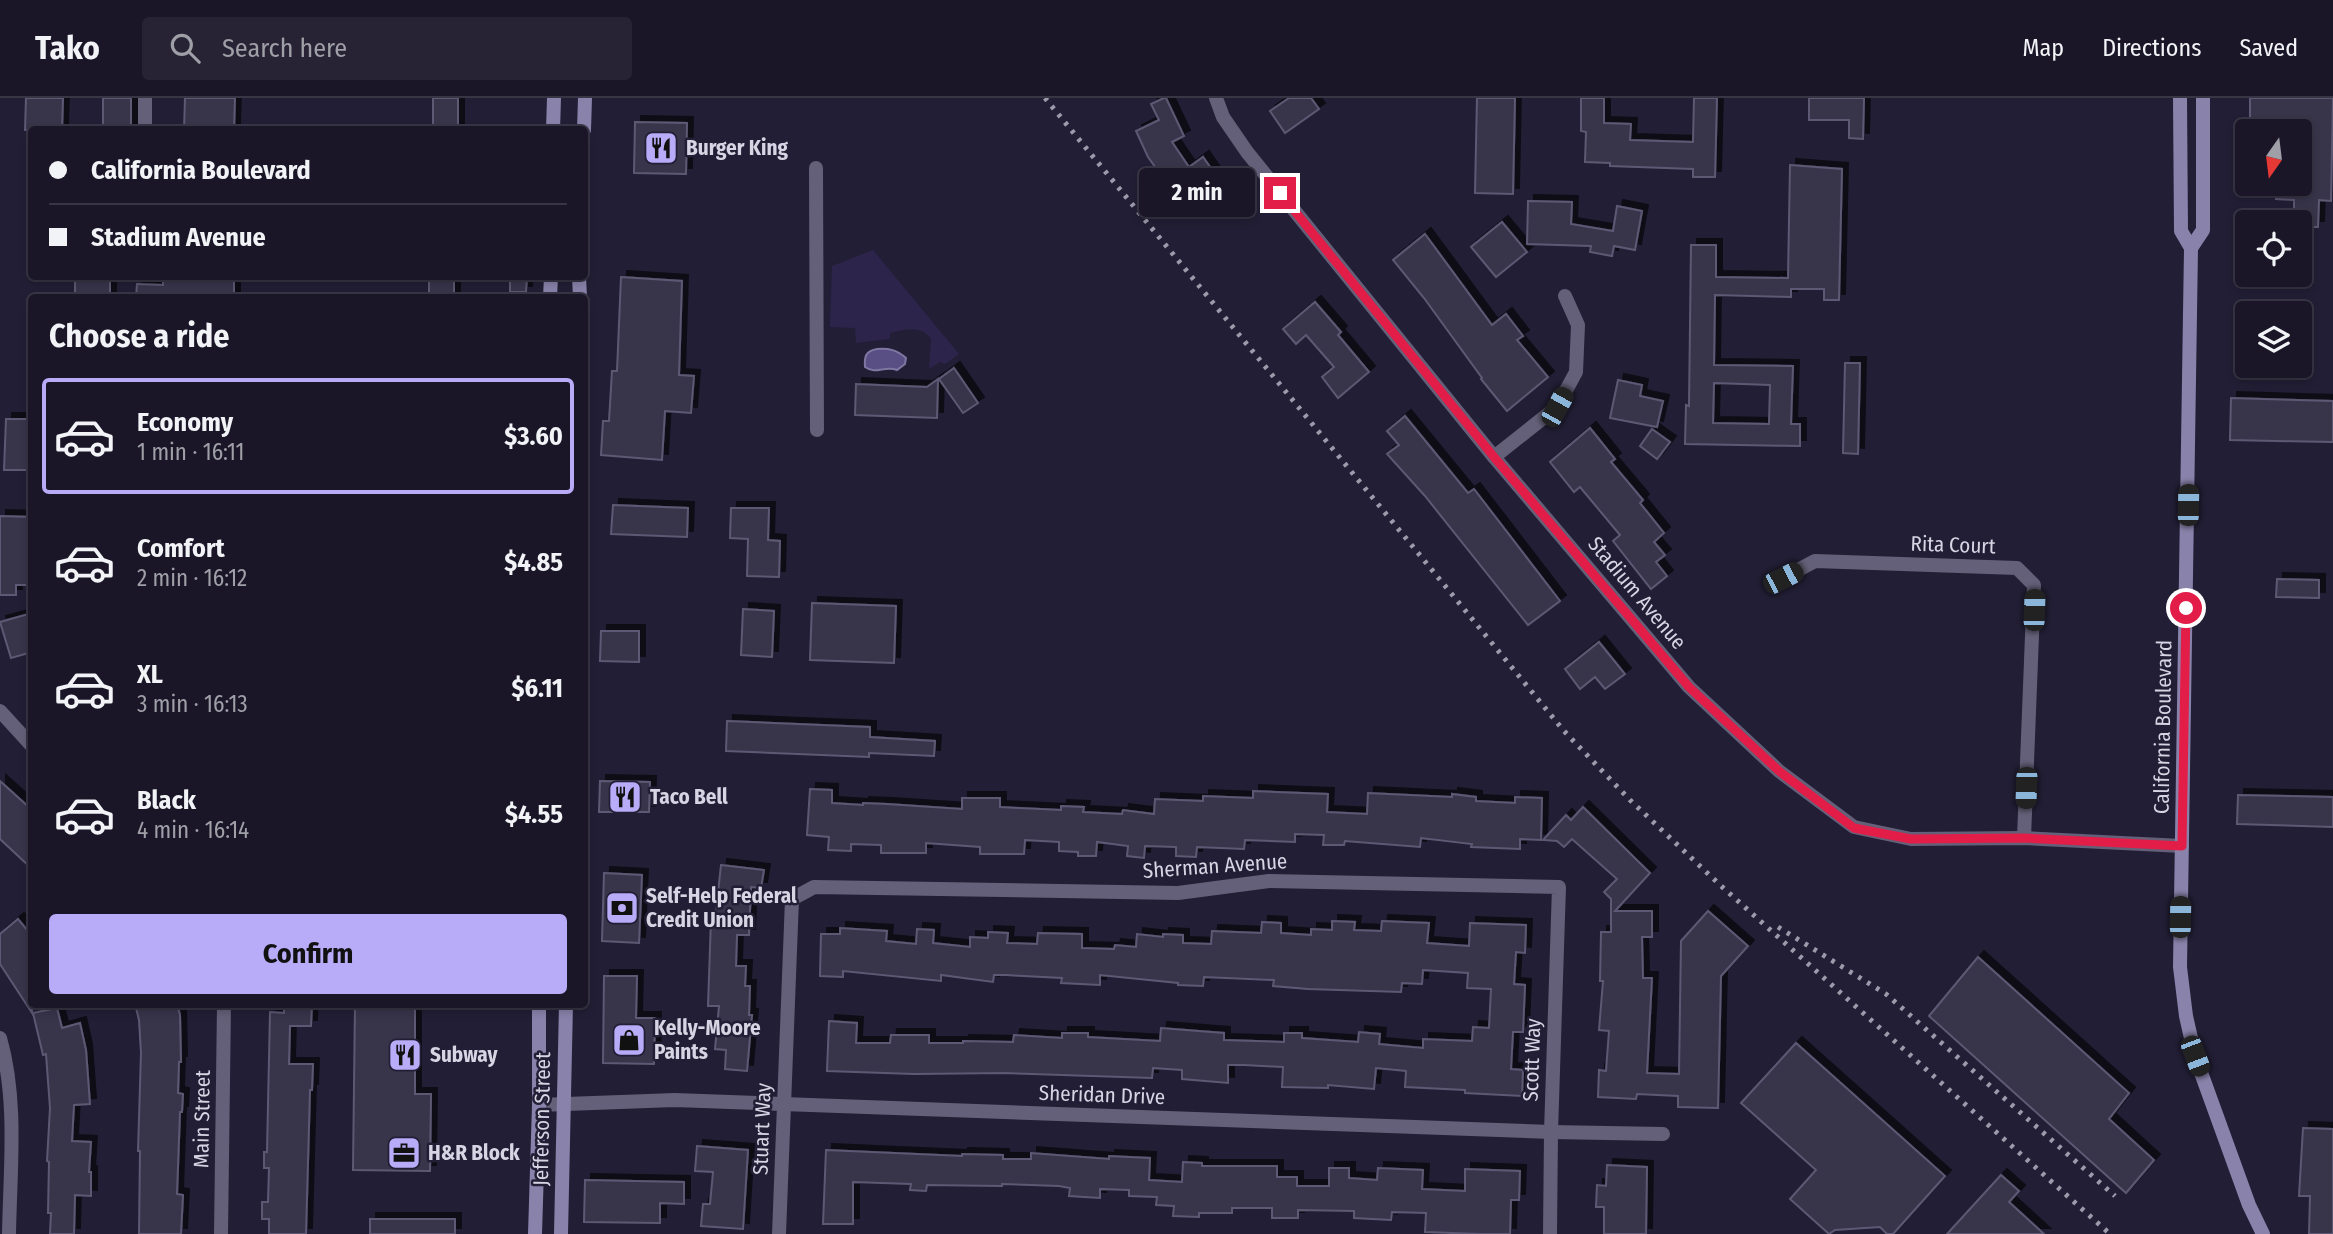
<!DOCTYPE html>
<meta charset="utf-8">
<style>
:root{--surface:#1a1628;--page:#272334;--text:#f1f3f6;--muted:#9f9fa8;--line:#383545;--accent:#b8abf7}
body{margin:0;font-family:"Fira Sans Condensed",sans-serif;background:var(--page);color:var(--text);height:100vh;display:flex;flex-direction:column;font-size:26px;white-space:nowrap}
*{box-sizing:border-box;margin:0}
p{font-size:23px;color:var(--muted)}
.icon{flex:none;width:38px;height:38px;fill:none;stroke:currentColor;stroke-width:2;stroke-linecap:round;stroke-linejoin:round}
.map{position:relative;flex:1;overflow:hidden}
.side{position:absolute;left:28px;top:196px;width:560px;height:714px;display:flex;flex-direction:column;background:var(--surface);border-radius:7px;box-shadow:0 4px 10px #0003,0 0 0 2px var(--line)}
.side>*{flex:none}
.guide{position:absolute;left:28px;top:28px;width:560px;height:154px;border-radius:7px;box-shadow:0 4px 10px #0003,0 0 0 2px var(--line);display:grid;align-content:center;height:154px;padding:0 21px;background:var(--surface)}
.needle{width:46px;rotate:194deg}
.fabs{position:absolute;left:2235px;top:21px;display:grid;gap:14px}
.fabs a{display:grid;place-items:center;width:77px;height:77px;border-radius:7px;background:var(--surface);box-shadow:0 4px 10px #0003,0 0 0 2px var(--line);font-size:35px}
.end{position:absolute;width:32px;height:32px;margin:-16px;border:9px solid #e11d48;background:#fff;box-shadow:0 0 0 4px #fff}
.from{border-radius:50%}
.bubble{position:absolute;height:49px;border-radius:7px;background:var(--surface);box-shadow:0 4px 10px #0003,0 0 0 2px var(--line);font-size:23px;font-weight:700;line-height:49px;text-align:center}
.car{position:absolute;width:21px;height:42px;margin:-21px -10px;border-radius:9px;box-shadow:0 0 5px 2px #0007;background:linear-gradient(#222 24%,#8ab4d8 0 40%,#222 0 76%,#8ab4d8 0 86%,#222 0)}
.guide b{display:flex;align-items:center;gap:24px;height:66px;font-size:26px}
.guide b+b{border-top:2px solid var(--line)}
.guide i{width:18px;height:18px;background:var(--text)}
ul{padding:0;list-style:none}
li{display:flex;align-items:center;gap:21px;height:116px;margin:0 14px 10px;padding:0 7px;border:4px solid transparent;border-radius:7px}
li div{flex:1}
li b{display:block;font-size:26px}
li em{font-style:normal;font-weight:700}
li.on{border-color:var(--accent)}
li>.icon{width:63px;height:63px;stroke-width:1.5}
h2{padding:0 21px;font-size:32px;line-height:84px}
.cta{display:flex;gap:14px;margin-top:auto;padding:14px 21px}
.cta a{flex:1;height:80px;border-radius:7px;background:var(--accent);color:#111;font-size:28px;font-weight:700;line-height:80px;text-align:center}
header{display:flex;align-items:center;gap:42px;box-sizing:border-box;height:98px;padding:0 35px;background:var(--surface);border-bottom:2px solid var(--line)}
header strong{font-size:33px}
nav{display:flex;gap:38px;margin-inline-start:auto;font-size:24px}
.search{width:490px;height:63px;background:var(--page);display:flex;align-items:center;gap:18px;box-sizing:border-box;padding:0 24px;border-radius:7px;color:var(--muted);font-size:26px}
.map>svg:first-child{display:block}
</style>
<header>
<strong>Tako</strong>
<div class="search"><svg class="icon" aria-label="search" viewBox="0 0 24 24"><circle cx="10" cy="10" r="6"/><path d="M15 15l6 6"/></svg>Search here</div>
<nav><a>Map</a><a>Directions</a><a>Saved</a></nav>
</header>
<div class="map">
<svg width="2333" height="1136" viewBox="0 0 2333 1136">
<defs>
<filter id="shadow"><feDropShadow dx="6" dy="-6" stdDeviation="0" flood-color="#0009"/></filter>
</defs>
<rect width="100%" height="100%" fill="#221e35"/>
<path fill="#2d244c" d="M873 152 959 256 945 266 940 264 929 271 931 241C922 227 904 231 890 235V241L856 245 855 230 830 229 832 168Z"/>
<path fill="#594f85" stroke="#7f77a2" stroke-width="2" d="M877 251C889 250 897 252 906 260L905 266 897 272C885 267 876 277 865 269 864 258 866 253 877 251Z"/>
<g fill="#38344c" stroke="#5d5973" stroke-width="2" fill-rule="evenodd" filter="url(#shadow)">
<path d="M26 0H63L62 32H25Z"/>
<rect x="103" y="0" width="28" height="32"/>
<path d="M185 0H235L234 32H184Z"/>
<rect x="433" y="0" width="25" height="32"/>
<path d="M1164 0H1166L1184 38 1172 44 1189 69 1203 59 1215 76 1178 101 1148 59 1136 33 1159 22 1151 6Z"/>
<path d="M1289 0H1311L1319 11 1285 35 1270 13Z"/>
<path d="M1477 0H1515L1513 96 1475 95Z"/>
<path d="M1581 0H1604V25L1631 26 1630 42 1693 44 1694 0H1717L1715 79H1693V71L1610 68V65L1585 64 1586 34 1581 33Z"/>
<path d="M1809 0H1864L1863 41 1849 40V22H1809Z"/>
<path d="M2250 0H2333L2331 103 2319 102 2318 129H2300V124H2294V102L2276 101V86H2300V33H2250Z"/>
<path d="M635 24 687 25 686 76 634 75Z"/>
<path d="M1790 67 1842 71 1839 202H1824V191H1791V199L1715 197 1714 267 1793 268 1791 326H1800V348L1685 346 1686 307 1689 308 1691 147H1716V179L1788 180ZM1714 285 1770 287 1769 326 1713 325Z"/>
<path d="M1528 103 1572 104 1571 126 1613 133 1617 108 1642 113 1635 152 1614 148 1612 158 1590 154 1591 148 1527 146Z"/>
<path d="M1502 124 1527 154 1496 179 1471 149Z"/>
<path d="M1425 136 1492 227 1506 216 1523 238 1517 242 1548 279 1507 313 1481 281 1482 280 1424 200 1393 162Z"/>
<rect x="75" y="178" width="35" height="22"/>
<path d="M201 178H234V200H136L137 186 163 187V181L201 182Z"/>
<rect x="429" y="178" width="25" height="22"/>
<path d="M510 178H527L526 194H510Z"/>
<path d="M621 179 682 183 679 277 694 278 691 315 665 313 662 362 601 357 603 323H609L612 273H617Z"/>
<path d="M1315 204 1341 234 1338 237 1369 274 1338 300 1322 279 1334 269 1306 237 1296 246 1283 231Z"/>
<path d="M1845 265H1860L1858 356 1843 355Z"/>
<path d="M954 270 978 305 963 315 939 281Z"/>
<path d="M938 281 937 320 855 317 856 286 927 289Z"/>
<path d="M1618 282 1642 287 1640 298 1663 303 1657 329 1610 320Z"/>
<path d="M2231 300 2333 303V344L2230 342Z"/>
<path d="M1405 318 1468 395 1474 391 1560 503 1528 527 1425 398 1387 356 1399 347 1387 333Z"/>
<path d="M6 321H32L29 372H4Z"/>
<path d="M1590 330 1615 361 1611 364 1643 402 1640 405 1664 435 1654 444 1665 457 1656 464 1667 478 1651 491 1613 443 1620 437 1580 389 1574 394 1550 364Z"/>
<path d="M1652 331 1670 344 1657 361 1640 348Z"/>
<path d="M613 407 688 410 687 439 611 436Z"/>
<path d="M731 410H769L768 442 780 443 779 479 747 478 748 441 730 440Z"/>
<path d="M0 418 32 419V487H16V497H0Z"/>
<path d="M2277 481 2319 482V500L2276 499Z"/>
<path d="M812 505 896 508 894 565 810 562Z"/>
<path d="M743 511 774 513 772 559 741 557Z"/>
<path d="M32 515V554L11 560 0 524Z"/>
<path d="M601 533H639V564L600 563Z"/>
<path d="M1599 544 1625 576 1605 591 1595 579 1580 591 1565 571Z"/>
<path d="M727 623 870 629V639L935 643 934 658 869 655V659L726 653Z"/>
<path d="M0 683 32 712V771L0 741Z"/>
<path d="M600 683 650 684 649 714H599Z"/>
<path d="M810 691 832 692V705L863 707V705L887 706 962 711V700H1000V709L1061 712V708L1084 709 1083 714 1122 716 1123 712 1154 716 1155 701 1203 703V698L1253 700V693L1328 696 1327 714 1367 716 1368 695 1452 699V696L1476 699V703L1515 705V699L1542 700 1541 742 1520 741V751L1471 749 1472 746 1421 740 1420 749 1345 743 1344 747H1323L1324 737 1295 736V744L1245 742 1244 751 1197 749 1196 759 1176 758V749L1145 748 1144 760 1127 758 1128 748 1097 744 1096 758H1078V754L1059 753V744L1025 742 1024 756H980V749L926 745V755H881V747L851 746V753L828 752 829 739 807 737Z"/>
<path d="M2238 697 2333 699V729L2237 726Z"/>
<path d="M1583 709 1650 775 1615 813H1652V839H1642L1643 880H1652L1647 975 1679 976 1681 843 1708 813 1748 848 1721 878 1718 1010 1678 1009V998L1637 996 1636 1001 1598 999 1599 972 1606 973 1609 933 1599 932 1603 883H1600L1601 834H1611V801L1604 794 1617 781 1572 741 1564 749 1557 743 1543 742 1566 717 1571 722Z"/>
<path d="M721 767 764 772 761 790 751 789 749 837H737L736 868H746L745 888H750L749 917H752L747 973 725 971 726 952 715 951 719 908H708L711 821 715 822Z"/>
<path d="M604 775 642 777 639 845 602 843Z"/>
<path d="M18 821 32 838V915L0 866V836Z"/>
<path d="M1332 823 1355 824 1354 832 1381 833 1382 823 1429 825 1427 845 1469 848 1470 825 1526 827 1525 855 1516 854 1514 886 1525 887 1523 934H1513L1511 971 1523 972 1522 998 1465 995V992L1405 989 1406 973 1376 970 1374 991 1328 987V990L1282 989 1283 969 1244 967H1228V985L1182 981V972L1153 970 1152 980 1005 975 914 976 827 973 829 923 857 925 856 945H890L891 937H929V945H963V943L1013 944 1014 937 1062 940V935H1088V939L1160 943 1161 930 1224 935V942L1284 944V935H1302V940L1358 944 1359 934 1380 936 1379 946 1423 950V941L1472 943 1473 929 1489 930 1491 891 1467 890 1468 875 1423 872 1422 886 1402 885 1401 894 1308 891 1273 888 1274 882 1204 879 1203 888 1178 887V885L1100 877V887L1061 885 1062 880 1006 877H994L993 884 941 877V883L843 873V879L820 878 821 836H840V830L887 833 886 843 916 846 917 831 934 832 933 845 970 849V839L988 840V834L1008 835 1007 845 1037 846 1038 835 1082 836V850L1114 851 1115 847 1136 849 1137 836 1163 839V836L1183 837V845L1211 846 1212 833 1261 835 1262 824 1281 825V835L1311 837V831L1332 832Z"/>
<path d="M1978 859 2129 995 2109 1021 2154 1062 2126 1095 1929 918Z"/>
<path d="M604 878H637L636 920H655L654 966 603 965Z"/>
<path d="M135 906H177L180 917 181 964H179L178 995 183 996 182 1014H180L177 1096 183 1097 181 1136H139L140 1053H138L141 955 139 922Z"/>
<path d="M284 906H312L311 928H290L289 966H313L312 992H310L306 1136H269V1121H262V1104H268L269 1070H264V1054H267L270 914 284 915Z"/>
<path d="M355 906H415V996H431L430 1073 353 1072Z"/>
<path d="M57 910 62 930 80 925 86 952 90 1006 74 1007 72 1043 91 1044 89 1074H91V1098L75 1097 74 1136H50L51 1115H48L49 1064 47 1063 50 1010 46 956 43 957 33 915Z"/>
<path d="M1796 945 1945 1078 1893 1136H1887L1880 1129 1835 1132 1829 1136 1790 1101 1816 1072 1741 1005Z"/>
<path d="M2303 1030 2333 1031V1136H2309L2310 1098H2299Z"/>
<path d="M697 1048 748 1052 743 1131 701 1128 703 1106H710L713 1074 695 1073Z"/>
<path d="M826 1052 962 1058V1056L1003 1057V1061H1031V1055L1109 1061V1058L1150 1060 1149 1082 1182 1084 1183 1064 1202 1065V1068H1277V1079H1297V1088H1329V1070H1349V1080L1377 1082 1378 1070 1423 1072 1422 1091 1465 1093V1071L1520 1073 1519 1102H1511L1510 1136H1480L1425 1134 1426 1115 1392 1114 1391 1122 1354 1120V1113L1298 1112V1120H1272V1110H1232V1115H1199V1119L1173 1118 1174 1108 1156 1107 1157 1099 1129 1098V1092L1100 1091V1100L1069 1098 1070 1090 1059 1088 1002 1086V1088L927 1087 926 1093 910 1092 911 1086 853 1084V1126H823Z"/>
<path d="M1607 1067 1647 1069 1646 1136H1604V1109H1596L1597 1087 1606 1088Z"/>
<path d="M2001 1077 2019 1093 2009 1104 2044 1136H1947Z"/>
<path d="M585 1082 684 1084V1106L660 1105V1125L584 1124Z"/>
<rect x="370" y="1121" width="85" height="15"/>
</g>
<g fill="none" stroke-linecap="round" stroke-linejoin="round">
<g stroke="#646079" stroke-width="14">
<path d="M1216 0 1223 19 1247 54 1494 359 1689 589 1779 673 1854 729 1911 741 2024 740 2182 748"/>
<path d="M145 32V0"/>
<path d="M816 70 817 332"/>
<path d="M1494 359 1557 309 1576 274 1578 227 1565 198"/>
<path d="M1783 480 1815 463 2017 470 2034 487 2024 740"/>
<path d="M0 613 32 648"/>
<path d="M0 940C18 1003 10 1072 9 1136"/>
<path d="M539 1007 675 1002 1551 1034 1663 1036"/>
<path d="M221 1136 224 906"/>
<path d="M779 1136 792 801 814 789 1178 795 1269 783 1559 789 1551 1034 1550 1136"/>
</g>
<g stroke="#8983ab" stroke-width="14">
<path d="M2180 0 2181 133 2191 150 2180 869 2186 918 2195 958 2249 1107 2263 1136"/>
<path d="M553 32 554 0"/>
<path d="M584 32 585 0"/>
<path d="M2191 150 2203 132V0"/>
<path d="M579 178 580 200"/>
<path d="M550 200 551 178"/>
<path d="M535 1136 539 1007V906"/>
<path d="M561 1136 566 906"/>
</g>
<g stroke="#9c9aab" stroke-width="5" stroke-dasharray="3.5 7" stroke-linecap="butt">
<path d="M1045 0 1564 633 1630 702 1719 786 2110 1136"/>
<path d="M1778 829 1886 896 2115 1098"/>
</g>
</g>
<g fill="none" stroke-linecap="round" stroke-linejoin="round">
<path stroke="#e11d48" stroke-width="9" d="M1280 95 1494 359 1689 589 1779 673 1854 730 1911 741 2024 740 2182 748 2186 510"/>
</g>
<defs>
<symbol id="restaurant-square" viewBox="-11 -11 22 22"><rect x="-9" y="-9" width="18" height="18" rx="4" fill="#b8abf7" stroke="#221e35"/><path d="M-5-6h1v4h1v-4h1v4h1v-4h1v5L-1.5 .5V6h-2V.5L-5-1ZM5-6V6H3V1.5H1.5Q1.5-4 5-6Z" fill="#111"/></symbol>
<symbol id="bank-square" viewBox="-11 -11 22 22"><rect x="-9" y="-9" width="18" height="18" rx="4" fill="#b8abf7" stroke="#221e35"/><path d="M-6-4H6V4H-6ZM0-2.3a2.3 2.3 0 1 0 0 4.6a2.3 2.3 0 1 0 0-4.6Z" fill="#111"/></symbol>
<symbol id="shop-square" viewBox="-11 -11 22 22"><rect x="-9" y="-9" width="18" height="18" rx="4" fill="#b8abf7" stroke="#221e35"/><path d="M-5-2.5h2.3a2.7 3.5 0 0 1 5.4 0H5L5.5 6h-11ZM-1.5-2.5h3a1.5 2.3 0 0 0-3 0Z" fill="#111"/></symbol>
<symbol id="office-square" viewBox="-11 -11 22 22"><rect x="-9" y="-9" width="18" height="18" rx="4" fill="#b8abf7" stroke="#221e35"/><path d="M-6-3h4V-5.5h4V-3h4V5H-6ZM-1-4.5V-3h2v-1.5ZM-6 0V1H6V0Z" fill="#111"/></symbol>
</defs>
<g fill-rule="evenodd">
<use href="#restaurant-square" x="642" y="31" width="38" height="38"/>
<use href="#restaurant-square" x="606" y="680" width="38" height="38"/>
<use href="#bank-square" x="603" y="791" width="38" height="38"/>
<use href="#shop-square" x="610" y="923" width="38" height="38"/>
<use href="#restaurant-square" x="386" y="938" width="38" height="38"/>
<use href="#office-square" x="385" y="1036" width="38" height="38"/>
</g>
<g text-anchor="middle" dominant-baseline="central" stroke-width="5" stroke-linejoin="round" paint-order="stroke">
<g font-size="21" font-weight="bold" fill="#d7d5e4" stroke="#221e35" text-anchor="start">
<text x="686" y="50">Burger King</text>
<text x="650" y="699">Taco Bell</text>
<text x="646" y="798">Self-Help Federal<tspan x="646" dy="24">Credit Union</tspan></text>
<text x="654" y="930">Kelly-Moore<tspan x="654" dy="24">Paints</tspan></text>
<text x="430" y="957">Subway</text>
<text x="428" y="1055">H&amp;R Block</text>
</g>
<g font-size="21" fill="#d7d5e4" stroke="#221e35">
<text transform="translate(1953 447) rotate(2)">Rita Court</text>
<text transform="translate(1637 495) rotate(50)">Stadium Avenue</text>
<text transform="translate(2163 629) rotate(-89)">California Boulevard</text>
<text transform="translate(1215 768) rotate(-4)">Sherman Avenue</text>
<text transform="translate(1532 962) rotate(-88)">Scott Way</text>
<text transform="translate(1102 997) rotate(2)">Sheridan Drive</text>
<text transform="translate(202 1021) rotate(-89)">Main Street</text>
<text transform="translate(542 1021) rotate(-89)">Jefferson Street</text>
<text transform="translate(762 1031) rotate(-88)">Stuart Way</text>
</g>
</g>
</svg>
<div class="fabs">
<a><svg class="needle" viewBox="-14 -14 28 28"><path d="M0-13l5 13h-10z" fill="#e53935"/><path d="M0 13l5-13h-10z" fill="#9f9fa8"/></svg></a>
<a><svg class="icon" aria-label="locate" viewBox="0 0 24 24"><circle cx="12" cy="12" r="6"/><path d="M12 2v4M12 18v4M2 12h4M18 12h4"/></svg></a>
<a><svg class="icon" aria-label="layers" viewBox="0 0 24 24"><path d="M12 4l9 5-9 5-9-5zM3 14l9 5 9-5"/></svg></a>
</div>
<i class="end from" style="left:2186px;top:510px"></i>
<i class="end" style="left:1280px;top:95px"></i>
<div class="bubble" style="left:1139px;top:70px;width:116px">2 min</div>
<i class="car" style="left:1557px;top:309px;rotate:29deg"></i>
<i class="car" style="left:2188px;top:407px;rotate:1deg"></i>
<i class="car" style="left:1783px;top:480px;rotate:63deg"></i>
<i class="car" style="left:2034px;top:512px;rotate:2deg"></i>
<i class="car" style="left:2026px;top:690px;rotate:182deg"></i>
<i class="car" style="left:2180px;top:819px;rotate:1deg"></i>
<i class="car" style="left:2195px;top:958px;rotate:159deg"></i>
<div class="guide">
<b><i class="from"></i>California Boulevard</b>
<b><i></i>Stadium Avenue</b>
</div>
<section class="side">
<h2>Choose a ride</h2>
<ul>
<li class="on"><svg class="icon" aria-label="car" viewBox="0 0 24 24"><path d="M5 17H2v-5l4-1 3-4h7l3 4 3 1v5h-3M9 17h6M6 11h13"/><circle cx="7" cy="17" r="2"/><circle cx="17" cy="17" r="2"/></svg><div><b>Economy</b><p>1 min · 16:11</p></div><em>$3.60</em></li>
<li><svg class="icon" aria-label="car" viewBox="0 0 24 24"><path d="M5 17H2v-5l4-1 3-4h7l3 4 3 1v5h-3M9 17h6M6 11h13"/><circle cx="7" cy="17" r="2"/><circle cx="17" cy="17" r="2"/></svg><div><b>Comfort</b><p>2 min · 16:12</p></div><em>$4.85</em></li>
<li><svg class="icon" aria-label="car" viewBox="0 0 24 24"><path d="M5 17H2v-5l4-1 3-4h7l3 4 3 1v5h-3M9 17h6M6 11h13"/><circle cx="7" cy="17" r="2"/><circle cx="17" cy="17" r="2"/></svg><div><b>XL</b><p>3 min · 16:13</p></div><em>$6.11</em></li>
<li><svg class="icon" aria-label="car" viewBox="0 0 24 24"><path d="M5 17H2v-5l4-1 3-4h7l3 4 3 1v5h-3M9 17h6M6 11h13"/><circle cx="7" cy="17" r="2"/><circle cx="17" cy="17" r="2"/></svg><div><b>Black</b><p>4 min · 16:14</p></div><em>$4.55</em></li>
</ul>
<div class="cta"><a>Confirm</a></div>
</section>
</div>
